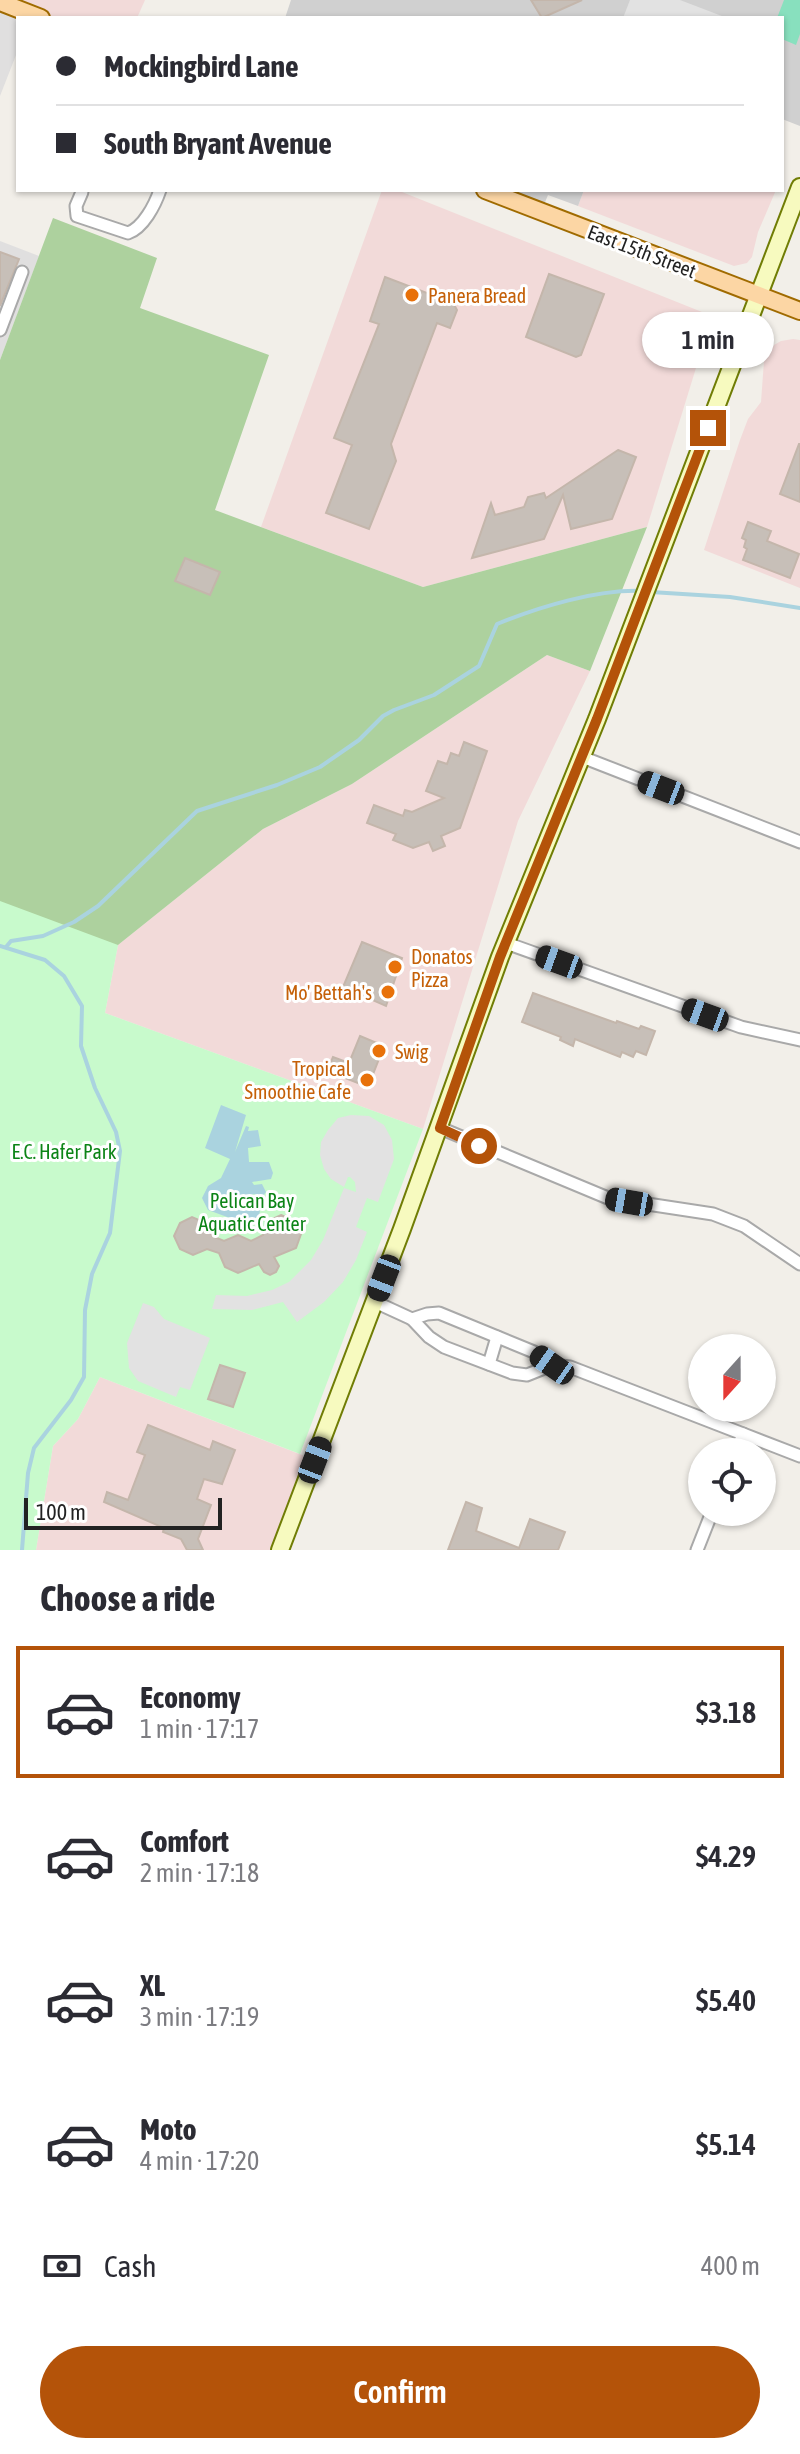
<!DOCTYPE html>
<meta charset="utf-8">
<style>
:root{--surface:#fff;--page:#f7f7f7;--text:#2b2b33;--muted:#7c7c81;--line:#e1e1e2;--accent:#b45309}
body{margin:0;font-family:"Asap Condensed",sans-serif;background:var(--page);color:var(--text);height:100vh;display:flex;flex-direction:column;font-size:30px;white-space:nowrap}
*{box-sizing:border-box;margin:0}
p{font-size:26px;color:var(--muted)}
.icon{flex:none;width:44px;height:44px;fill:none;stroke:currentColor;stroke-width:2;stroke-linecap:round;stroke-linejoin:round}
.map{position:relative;height:1550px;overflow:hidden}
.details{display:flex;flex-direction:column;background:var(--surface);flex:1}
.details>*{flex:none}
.guide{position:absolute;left:16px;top:16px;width:768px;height:176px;border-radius:0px;box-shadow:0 2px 6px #0004;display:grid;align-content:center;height:176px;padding:0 40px;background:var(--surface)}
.needle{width:52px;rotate:201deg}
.fabs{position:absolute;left:688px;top:1334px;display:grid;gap:16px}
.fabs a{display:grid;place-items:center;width:88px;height:88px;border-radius:50%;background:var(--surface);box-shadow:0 2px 6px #0004;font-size:40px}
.scale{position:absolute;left:24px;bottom:20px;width:198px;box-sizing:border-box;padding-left:8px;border:4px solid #222;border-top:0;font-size:22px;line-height:28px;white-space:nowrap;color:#222;-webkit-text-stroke:6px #fff;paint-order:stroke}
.end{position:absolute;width:36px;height:36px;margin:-18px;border:10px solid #b45309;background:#fff;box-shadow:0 0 0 4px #fff}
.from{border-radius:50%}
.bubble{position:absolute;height:56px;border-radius:28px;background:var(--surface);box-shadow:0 2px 6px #0004;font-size:26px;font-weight:600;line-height:56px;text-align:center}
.car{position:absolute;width:24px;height:48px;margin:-24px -12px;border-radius:10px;box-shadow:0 0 6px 2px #0007;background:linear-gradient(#222 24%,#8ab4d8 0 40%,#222 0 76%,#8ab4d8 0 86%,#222 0)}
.guide b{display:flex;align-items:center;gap:28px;height:76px;font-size:30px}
.guide b+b{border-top:2px solid var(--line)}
.guide i{width:20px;height:20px;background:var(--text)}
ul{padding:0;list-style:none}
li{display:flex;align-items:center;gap:24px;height:132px;margin:0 16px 12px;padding:0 24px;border:4px solid transparent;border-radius:0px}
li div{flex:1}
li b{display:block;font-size:30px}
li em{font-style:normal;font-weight:600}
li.current{border-color:var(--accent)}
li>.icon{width:72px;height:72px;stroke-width:1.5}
h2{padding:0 40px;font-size:36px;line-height:96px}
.pay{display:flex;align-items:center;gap:20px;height:88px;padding:0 40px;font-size:30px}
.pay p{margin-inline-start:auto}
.action{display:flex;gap:16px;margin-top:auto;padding:16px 40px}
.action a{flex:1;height:92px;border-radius:48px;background:var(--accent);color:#fff;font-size:32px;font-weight:600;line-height:92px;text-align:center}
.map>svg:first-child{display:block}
</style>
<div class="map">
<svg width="800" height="1550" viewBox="0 0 800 1550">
<rect width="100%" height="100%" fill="#f2efe9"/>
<g fill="#e0dfdf">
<path d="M0 2 31 18H18V50L0 96Z"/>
<path d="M0 241 39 256 0 360Z"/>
</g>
<g fill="#f2dad9">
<path d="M0 0H145L137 18H41Z"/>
<path d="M382 190H397L712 316 647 527 423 587 261 527Z"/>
<path d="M584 190H776L758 232 752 257 747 263 734 266 578 206Z"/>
<path d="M793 339 800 340V588L704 550 740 440 748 419 761 402 764 361 774 345 781 341Z"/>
<path d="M547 655 590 671 518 821 423 1129 105 1013 118 945 263 829 352 784Z"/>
<path d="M100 1377 315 1460 280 1550H36L53 1446 78 1419Z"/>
</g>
<g fill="#d0d0d0">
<path d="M291 0H800V126L782 119V18H285Z"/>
<path d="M485 190H584L578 206 548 195 541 212Z"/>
</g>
<path fill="#add19e" d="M53 218 157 258 140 308 269 355 215 510 423 587 647 527 590 671 547 655 352 784 263 829 118 945 31 992 0 979V360Z"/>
<path fill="#c8facc" d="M0 901 118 945 105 1013 423 1129 300 1454 100 1377 78 1419 53 1446 36 1550H0Z"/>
<path fill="#88e0be" d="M784 0H800V34L796 45 782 39V18H777Z"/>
<g fill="#e2e2e2">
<path d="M630 0H680L727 18H623Z"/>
<path d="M351 1115 369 1116 384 1125 392 1140 394 1159 378 1202 367 1198 356 1227 367 1232 356 1260 343 1282 324 1302 297 1322 283 1302 252 1310 212 1309 216 1295 247 1296 272 1290 289 1282 311 1260 323 1240 344 1188 356 1192 355 1182 350 1177H348L344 1187 331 1179 324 1169 320 1155 321 1142 328 1130 338 1118Z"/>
<path d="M143 1303 154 1307 164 1319 210 1338 190 1390 180 1387 176 1397 138 1381 129 1368 127 1343Z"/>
</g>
<path fill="#aad3df" d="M221 1105 246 1115 235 1152 246 1126 249 1127 248 1131 258 1130 261 1146 248 1148 249 1162H269L273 1173 271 1179 252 1182 254 1185 262 1184 266 1192 263 1196 253 1194 252 1199 260 1207C260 1217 258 1221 249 1225L208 1210 202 1198 208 1186 221 1178 230 1159 205 1148Z"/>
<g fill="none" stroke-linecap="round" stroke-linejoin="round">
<g stroke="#aad3df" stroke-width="4">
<path d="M651 592 730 597 800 608"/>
<path d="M0 946 45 960 64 976 82 1006 81 1046 95 1088 116 1132 120 1151 110 1233 92 1274 85 1310 84 1377 71 1400 34 1448 28 1473 22 1550"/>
<path d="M6 947 11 941 43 936 74 922 98 906 197 811 277 785 320 767 359 740 383 716 394 710 434 695 479 666 497 624C539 607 597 589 643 591"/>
</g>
</g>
<g fill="#c7bfb8" stroke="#c4b6ab" stroke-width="2">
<path d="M531 0H582L542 18Z"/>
<path d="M0 252 19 259 0 306Z"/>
<path d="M549 274 604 294 581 355 576 357 526 337Z"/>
<path d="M385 277 445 300 450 297 457 310 450 328 437 323 391 444 396 461 369 529 326 513 352 445 334 438 379 324 370 321Z"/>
<path d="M799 444H800V502L780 494Z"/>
<path d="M618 450 636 457 612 519 571 529 563 495 544 539 472 558 491 503 495 515 524 507 528 497 544 493 546 498Z"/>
<path d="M748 522 771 531 767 541 799 554 790 578 743 560 747 549 744 547 746 540 742 538Z"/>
<path d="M185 558 220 572 210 595 175 581Z"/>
<path d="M464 742 487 751 460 828 441 836 445 846 433 851 429 842 413 848 393 840 396 834 367 823 374 805 403 816 405 810 412 812 444 798 426 791 438 761 447 764 451 753 459 756Z"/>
<path d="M362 942 402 958 386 1006 343 987Z"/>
<path d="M533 993 616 1023 617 1021 639 1029 641 1026 655 1031 646 1055 636 1051 633 1057 622 1052 620 1057 575 1039 573 1046 560 1040 561 1037 522 1022Z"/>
<path d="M360 1036 384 1046 368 1087 327 1071 333 1057 349 1063Z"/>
<path d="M281 1215 295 1221 301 1234 296 1248 274 1257 279 1266 276 1272 270 1275 264 1272 259 1264 238 1273 225 1267 219 1253 207 1249 193 1255 180 1249 174 1236 180 1223 192 1217 206 1223 212 1236 224 1241 238 1235 251 1241 263 1235 268 1221Z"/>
<path d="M220 1365 245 1373 233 1407 208 1399Z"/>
<path d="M148 1425 210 1450 213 1441 235 1450 222 1484 204 1479 197 1499 211 1505 198 1539 203 1550H187L181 1539 163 1532 164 1528 104 1502 107 1492 128 1500 145 1455 137 1452Z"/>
<path d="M466 1502 482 1508 476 1531 519 1548 530 1519 565 1532 558 1550H448Z"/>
</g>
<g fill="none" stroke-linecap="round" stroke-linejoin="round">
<defs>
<g id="minor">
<path d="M82 192 76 206 77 216 128 233C143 228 155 205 160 190"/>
<path d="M0 330 22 272"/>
<path d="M582 757 800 842"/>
<path d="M506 943 741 1027 800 1040"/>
<path d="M440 1128 608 1198 713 1214 744 1226 800 1264"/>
<path d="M375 1302 412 1319"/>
<path d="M439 1313 534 1352 552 1365 527 1375 512 1373 444 1347 429 1337 412 1319 427 1314Z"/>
<path d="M489 1364 497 1337"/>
<path d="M552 1365 570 1367 743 1434 736 1452"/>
<path d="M743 1434 800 1456"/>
<path d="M697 1550 712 1512"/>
</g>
<path id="secondary" d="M280 1550 402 1229 500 957 597 719 800 187"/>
<g id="primary">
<path d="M0 2 41 18"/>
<path d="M485 190 800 311"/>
</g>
</defs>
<use href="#minor" stroke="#a9a9a9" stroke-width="15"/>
<use href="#secondary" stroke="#707d05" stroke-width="20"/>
<use href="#primary" stroke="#a06b00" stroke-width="20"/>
<use href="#minor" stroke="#fff" stroke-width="11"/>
<use href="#secondary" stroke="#f7fabf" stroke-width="16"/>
<use href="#primary" stroke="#fcd6a4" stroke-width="16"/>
</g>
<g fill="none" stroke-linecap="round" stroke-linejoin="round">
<path stroke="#b45309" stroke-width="10" d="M479 1146 440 1128 500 957 597 719 708 428"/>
</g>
<g fill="#e8710a" stroke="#fff" stroke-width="3">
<circle cx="412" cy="295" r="8"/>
<circle cx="395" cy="967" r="8"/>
<circle cx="388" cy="992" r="8"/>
<circle cx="379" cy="1051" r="8"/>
<circle cx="367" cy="1080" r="8"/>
</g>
<g text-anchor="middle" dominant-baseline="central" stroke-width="6" stroke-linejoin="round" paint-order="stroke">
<g font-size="20" fill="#222" stroke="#fff">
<text transform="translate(642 251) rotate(21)">East 15th Street</text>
</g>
<g font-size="20" fill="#c56008" stroke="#fff" text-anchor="start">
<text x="428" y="295">Panera Bread</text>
<text x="411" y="956">Donatos<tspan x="411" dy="23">Pizza</tspan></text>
<text x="372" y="992" text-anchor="end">Mo' Bettah's</text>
<text x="395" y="1051">Swig</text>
<text x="351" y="1068" text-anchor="end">Tropical<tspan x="351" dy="23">Smoothie Cafe</tspan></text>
</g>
<g font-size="20" fill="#0c8416" stroke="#fff">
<text x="64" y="1151">E.C. Hafer Park</text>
<text x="252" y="1200">Pelican Bay<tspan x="252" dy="23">Aquatic Center</tspan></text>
</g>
</g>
</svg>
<div class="fabs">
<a><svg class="needle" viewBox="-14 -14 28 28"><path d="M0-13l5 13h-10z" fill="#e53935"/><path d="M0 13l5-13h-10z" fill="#7c7c81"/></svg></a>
<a><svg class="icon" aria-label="locate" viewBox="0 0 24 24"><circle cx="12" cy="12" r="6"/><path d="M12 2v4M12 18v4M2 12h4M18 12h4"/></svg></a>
</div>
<div class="scale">100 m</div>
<i class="end from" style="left:479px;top:1146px"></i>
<i class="end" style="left:708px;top:428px"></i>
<div class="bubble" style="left:642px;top:312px;width:132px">1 min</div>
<i class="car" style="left:661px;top:788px;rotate:291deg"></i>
<i class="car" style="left:559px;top:962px;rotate:290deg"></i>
<i class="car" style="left:705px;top:1015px;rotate:290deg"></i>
<i class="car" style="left:629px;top:1202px;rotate:280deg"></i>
<i class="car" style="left:384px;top:1278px;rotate:201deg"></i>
<i class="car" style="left:552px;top:1365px;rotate:305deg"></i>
<i class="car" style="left:315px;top:1460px;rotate:21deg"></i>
<div class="guide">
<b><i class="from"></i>Mockingbird Lane</b>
<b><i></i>South Bryant Avenue</b>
</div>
</div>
<section class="details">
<h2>Choose a ride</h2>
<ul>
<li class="current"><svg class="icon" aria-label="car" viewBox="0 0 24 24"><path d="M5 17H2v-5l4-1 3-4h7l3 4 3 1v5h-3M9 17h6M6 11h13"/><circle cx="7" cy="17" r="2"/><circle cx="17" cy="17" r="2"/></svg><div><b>Economy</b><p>1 min · 17:17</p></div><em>$3.18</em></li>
<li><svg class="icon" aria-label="car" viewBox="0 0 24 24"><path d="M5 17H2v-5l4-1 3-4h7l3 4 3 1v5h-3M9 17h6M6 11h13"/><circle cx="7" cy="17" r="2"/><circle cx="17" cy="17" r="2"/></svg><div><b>Comfort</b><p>2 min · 17:18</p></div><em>$4.29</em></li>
<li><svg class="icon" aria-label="car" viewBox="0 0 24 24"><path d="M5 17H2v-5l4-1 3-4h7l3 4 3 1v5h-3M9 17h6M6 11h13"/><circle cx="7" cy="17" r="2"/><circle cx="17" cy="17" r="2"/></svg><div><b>XL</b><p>3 min · 17:19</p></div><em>$5.40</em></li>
<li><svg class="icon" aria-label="car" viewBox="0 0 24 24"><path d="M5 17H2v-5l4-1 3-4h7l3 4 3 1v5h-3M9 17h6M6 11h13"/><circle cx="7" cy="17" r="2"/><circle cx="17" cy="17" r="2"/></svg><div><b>Moto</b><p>4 min · 17:20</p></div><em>$5.14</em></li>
</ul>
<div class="pay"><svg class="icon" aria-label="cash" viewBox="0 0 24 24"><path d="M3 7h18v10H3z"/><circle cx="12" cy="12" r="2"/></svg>Cash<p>400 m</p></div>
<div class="action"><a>Confirm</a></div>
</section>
